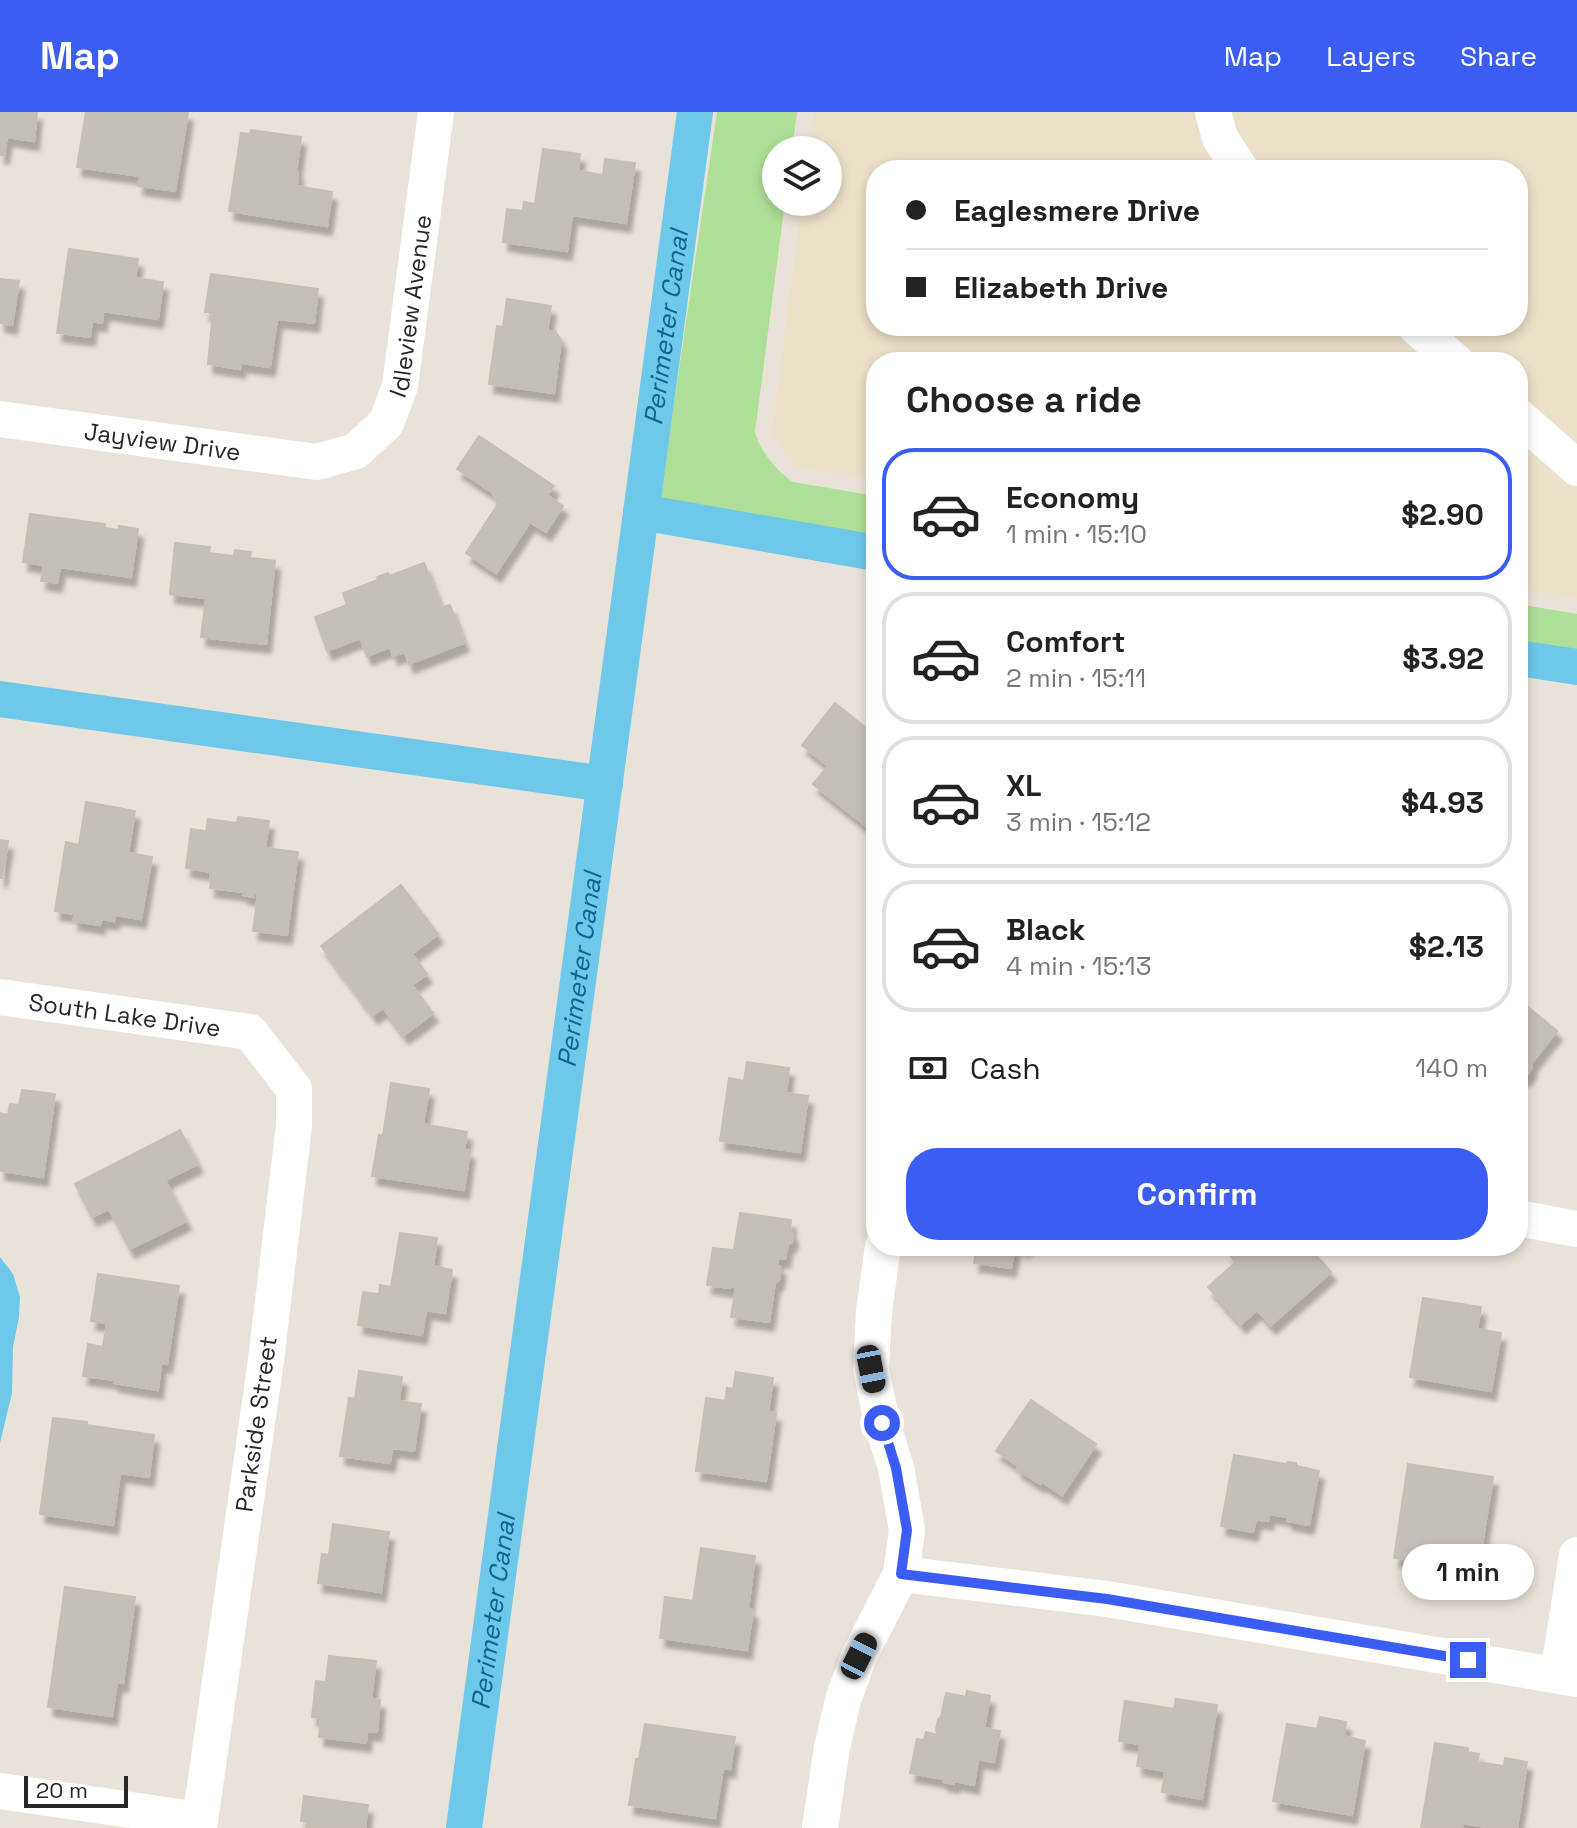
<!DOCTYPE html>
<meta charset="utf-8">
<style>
:root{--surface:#fff;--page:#f6f6f6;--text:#222;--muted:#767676;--line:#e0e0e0;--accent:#3c5df3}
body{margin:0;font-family:"Space Grotesk",sans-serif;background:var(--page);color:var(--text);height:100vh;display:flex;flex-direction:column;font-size:30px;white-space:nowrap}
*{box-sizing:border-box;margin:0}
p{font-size:26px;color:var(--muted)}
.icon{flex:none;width:44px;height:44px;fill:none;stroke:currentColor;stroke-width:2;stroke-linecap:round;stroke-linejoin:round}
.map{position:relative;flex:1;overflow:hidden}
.sheet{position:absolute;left:866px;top:240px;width:662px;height:904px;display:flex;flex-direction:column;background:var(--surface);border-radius:32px;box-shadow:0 4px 12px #0003}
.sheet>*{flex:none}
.hud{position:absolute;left:866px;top:48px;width:662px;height:176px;border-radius:32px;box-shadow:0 4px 12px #0003;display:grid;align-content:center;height:176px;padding:0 40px;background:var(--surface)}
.fabs{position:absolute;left:762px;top:24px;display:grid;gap:16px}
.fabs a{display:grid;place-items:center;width:80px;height:80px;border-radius:50%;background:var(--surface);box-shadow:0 4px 12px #0003;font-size:40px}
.scale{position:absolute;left:24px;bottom:20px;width:104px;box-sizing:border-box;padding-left:8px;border:4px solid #272727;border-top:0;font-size:22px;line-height:28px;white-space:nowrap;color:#272727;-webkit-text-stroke:6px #fff;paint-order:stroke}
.end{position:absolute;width:36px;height:36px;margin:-18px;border:10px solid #3c5df3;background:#fff;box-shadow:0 0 0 4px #fff}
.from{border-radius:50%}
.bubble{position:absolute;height:56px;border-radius:28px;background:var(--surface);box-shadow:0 4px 12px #0003;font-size:26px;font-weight:600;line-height:56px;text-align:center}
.car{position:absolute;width:24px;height:48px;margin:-24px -12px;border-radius:10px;box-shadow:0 0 6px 2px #0007;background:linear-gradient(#222 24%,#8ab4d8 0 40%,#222 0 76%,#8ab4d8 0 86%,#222 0)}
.hud b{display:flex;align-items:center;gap:28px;height:76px;font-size:30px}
.hud b+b{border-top:2px solid var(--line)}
.hud i{width:20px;height:20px;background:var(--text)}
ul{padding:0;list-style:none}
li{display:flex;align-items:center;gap:24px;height:132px;margin:0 16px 12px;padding:0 24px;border:4px solid var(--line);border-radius:32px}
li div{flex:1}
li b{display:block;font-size:30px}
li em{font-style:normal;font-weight:600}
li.on{border-color:var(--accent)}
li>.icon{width:72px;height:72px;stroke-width:1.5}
h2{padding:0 40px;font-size:36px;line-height:96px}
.pay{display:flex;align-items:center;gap:20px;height:88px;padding:0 40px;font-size:30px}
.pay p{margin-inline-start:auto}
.cta{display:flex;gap:16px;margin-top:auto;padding:16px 40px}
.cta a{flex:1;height:92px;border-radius:32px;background:var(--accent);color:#fff;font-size:32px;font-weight:600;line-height:92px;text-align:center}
header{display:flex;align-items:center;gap:48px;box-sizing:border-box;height:112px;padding:0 40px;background:var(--accent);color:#fff}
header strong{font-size:38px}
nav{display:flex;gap:44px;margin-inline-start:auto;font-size:28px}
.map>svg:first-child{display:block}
</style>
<header>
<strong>Map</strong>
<nav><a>Map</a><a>Layers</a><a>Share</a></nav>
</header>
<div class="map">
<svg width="1577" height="1716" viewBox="0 0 1577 1716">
<defs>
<filter id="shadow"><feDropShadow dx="5" dy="9" stdDeviation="2" flood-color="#0004"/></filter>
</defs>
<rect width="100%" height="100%" fill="#e9e2d8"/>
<path fill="#ebe0c8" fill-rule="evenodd" d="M814 0H1577V487L1518 477V250H876V368L796 355 772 322 802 90H828V38H809ZM876 58H1518V214H876Z"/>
<g fill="#aedf96">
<path d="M717 0H797L792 38H776V90H785L755 320C760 339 777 360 793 370L876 384V444L657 407Z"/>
<path d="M1518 492 1577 502V561L1518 551Z"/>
</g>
<path fill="#6dc8ea" d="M0 1145 13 1162 20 1185 19 1205 13 1235 12 1281 0 1331Z"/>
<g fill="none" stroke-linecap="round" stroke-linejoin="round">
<g stroke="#6dc8ea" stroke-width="36">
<path d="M641 400 876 441"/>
<path d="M1518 546 1577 555"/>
<path d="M0 587 605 672"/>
<path id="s1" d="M464 1716 695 0"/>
</g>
</g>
<g fill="#c4bfb8" stroke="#c4beb3" stroke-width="2" filter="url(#shadow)">
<path d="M0 0H37L34 29 7 25 4 43H0Z"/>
<path d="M86 0H188L175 79 138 74 140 64 77 55Z"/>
<path d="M251 18 301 25 296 60H298L297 74 332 80 327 114 229 99 241 21 250 22Z"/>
<path d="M543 37 580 42 578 59 603 63 605 47 635 51 626 111 572 103 567 139 503 130 507 97 523 99 524 90 535 92Z"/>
<path d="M69 137 138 147 135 166 163 170 158 207 103 199 102 211 92 209 90 225 57 221Z"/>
<path d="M211 162 318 177 314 211 277 207 270 255 241 251 240 257 208 252 213 200H205Z"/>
<path d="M0 167 19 169 12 213 0 211Z"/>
<path d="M507 187 551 194 547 219H555L561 228 554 281 489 272 497 214 503 215Z"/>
<path d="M479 324 554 374 547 383 563 394 546 420 530 410 496 461 466 441 498 392 493 381 457 357Z"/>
<path d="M30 402 105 412 104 416 119 418V414L138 417 131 465 60 455 57 471 41 469 44 453 23 450Z"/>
<path d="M175 431 210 435 209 441 234 444 235 438 251 440 250 446 275 449 266 532 201 525 206 486 170 482Z"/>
<path d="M424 451 441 496 450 493 464 531 409 552 405 540 393 544 390 535 367 544 360 526 327 539 315 505 347 493 343 481 378 468 377 465 388 461 389 464Z"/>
<path d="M835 591 876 624V722L813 672 828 654 802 633Z"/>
<path d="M86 690 135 699 128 741 152 745 141 807 115 803 114 809 101 807 100 813 73 809 75 802 55 799 66 730 79 733Z"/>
<path d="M238 705 269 709 265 736 298 740 287 823 253 819 258 782 254 781V785L243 783 244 780 210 776 211 760 186 756 191 717 206 719 208 707 237 711Z"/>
<path d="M0 728 8 729 2 766H0Z"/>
<path d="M401 773 438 822 412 842 427 862 412 873 433 901 404 923 383 896 373 903 321 834Z"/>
<path d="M1528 895 1557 919 1531 952 1532 956 1525 965 1521 964 1518 968V908Z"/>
<path d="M747 950 789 956 786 981 808 984 800 1040 720 1029 729 966 744 969Z"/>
<path d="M391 971 429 977 423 1012 467 1020 464 1038 470 1039 464 1078 372 1064 379 1023 383 1024Z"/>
<path d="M22 978 55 982 43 1065 0 1059V1001L8 1003 10 992 19 993Z"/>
<path d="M180 1018 198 1052 165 1068 186 1109 130 1137 109 1097 92 1105 75 1072Z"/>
<path d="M740 1101 791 1108 790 1119 793 1122 792 1130 788 1132 785 1147 778 1146 777 1153 781 1155 779 1168 775 1170 769 1210 731 1205 736 1175H730L729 1176 707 1173 713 1136 734 1138Z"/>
<path d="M400 1121 437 1126 433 1154 452 1158 445 1201 426 1198 422 1223 358 1213 363 1180 379 1182 380 1173 391 1175Z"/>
<path d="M977 1134H1028L1025 1136 1015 1134 1011 1156 974 1151Z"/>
<path d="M1236 1134H1308L1331 1160 1271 1213 1257 1198 1241 1212 1208 1175 1236 1150 1228 1141Z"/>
<path d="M98 1162 179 1174 167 1252 161 1251 158 1278 114 1271 115 1268 83 1264 88 1232 103 1235 107 1211 91 1209Z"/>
<path d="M1423 1186 1481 1195 1477 1217 1501 1221 1491 1279 1410 1265Z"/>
<path d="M359 1259 402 1265 399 1289 421 1292 414 1339 392 1336 390 1351 340 1344 349 1286 355 1287Z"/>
<path d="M736 1260 773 1266 768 1300 776 1301 766 1369 696 1359 706 1286 725 1289 727 1276 733 1277Z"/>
<path d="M1031 1288 1096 1332 1062 1383 1042 1370 1040 1372 1017 1357 1018 1354 996 1339Z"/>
<path d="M53 1306 87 1310V1313L154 1323 149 1365 120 1361 113 1413 40 1402Z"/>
<path d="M1234 1343 1286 1352 1288 1350 1296 1351 1297 1354 1319 1359 1309 1413 1287 1409 1288 1405 1269 1402 1268 1409 1256 1407 1253 1420 1221 1414Z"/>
<path d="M1408 1352 1493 1365 1479 1451 1428 1443 1427 1450 1394 1446Z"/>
<path d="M333 1412 389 1420 381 1480 318 1471 322 1442 329 1443Z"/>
<path d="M701 1436 755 1444 748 1497 753 1498 747 1538 660 1526 665 1485 693 1489Z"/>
<path d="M65 1475 135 1485 123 1571 117 1570 112 1604 48 1595Z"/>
<path d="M329 1544 376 1549 371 1587 380 1588 377 1620 367 1619 366 1631 319 1625 321 1606 312 1605 316 1569 326 1570Z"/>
<path d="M967 1579 990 1584 984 1616 1000 1619 994 1650 978 1647 974 1673 954 1669V1672L943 1670V1667L910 1661 917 1627 924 1628 926 1620 938 1623 936 1618 938 1607 941 1605 946 1581 966 1585Z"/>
<path d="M1176 1587 1217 1593 1202 1687 1162 1680 1165 1659 1137 1654 1140 1632 1119 1629 1125 1589 1174 1597Z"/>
<path d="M1320 1605 1346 1610 1344 1624 1365 1629 1352 1703 1273 1689 1287 1612 1317 1617Z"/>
<path d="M645 1612 735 1625 730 1657 723 1656 715 1706 629 1693 636 1647H639Z"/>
<path d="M1435 1631 1468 1636V1640L1479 1642 1477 1650 1504 1654 1505 1646 1527 1650 1517 1716H1491L1463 1711 1462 1716H1421Z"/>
<path d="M304 1684 368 1693 365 1716H306L307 1710 301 1709Z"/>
</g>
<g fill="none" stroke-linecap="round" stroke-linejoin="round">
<g stroke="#fff" stroke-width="36">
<path d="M1213 0 1220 26 1241 58"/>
<path d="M1415 214 1456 250"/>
<path d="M1518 304 1577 356"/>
<path id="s2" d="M0 307 317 350 356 339 386 311 400 274 436 0"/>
<path id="s3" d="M0 885 250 920 294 977V1014L266 1248 199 1716"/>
<path d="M1518 1106 1577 1117"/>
<path d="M901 1462 1107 1487 1577 1567"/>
<path d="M1558 1563 1577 1443"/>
<path d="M0 1679 200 1708"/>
<path d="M820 1716 832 1635 843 1588 859 1544 901 1462 907 1418 896 1356 882 1311 871 1257 874 1199 883 1134"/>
</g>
</g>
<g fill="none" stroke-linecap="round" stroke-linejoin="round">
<path stroke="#3c5df3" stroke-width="10" d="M882 1311 896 1356 907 1418 901 1462 1107 1487 1468 1548"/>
</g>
<g text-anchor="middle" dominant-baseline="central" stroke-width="6" stroke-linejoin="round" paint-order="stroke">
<g font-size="24" fill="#272727" stroke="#fff">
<text stroke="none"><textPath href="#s2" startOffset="522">Idleview Avenue</textPath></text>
<text stroke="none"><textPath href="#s2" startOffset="164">Jayview Drive</textPath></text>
<text stroke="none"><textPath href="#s3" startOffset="126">South Lake Drive</textPath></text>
<text transform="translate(256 1312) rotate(-82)">Parkside Street</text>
</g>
<g font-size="26" font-style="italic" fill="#116491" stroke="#fff">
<text stroke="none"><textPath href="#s1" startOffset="1514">Perimeter Canal</textPath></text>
<text stroke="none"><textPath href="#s1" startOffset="866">Perimeter Canal</textPath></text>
<text stroke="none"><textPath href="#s1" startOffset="218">Perimeter Canal</textPath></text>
</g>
</g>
</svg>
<div class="fabs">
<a><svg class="icon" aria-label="layers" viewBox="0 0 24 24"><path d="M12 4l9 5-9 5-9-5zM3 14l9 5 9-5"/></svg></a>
</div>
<div class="scale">20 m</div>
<i class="end from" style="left:882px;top:1311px"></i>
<i class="end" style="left:1468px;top:1548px"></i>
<div class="bubble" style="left:1402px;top:1432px;width:132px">1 min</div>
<i class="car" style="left:871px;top:1257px;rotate:169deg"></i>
<i class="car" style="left:859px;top:1544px;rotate:27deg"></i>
<div class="hud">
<b><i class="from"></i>Eaglesmere Drive</b>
<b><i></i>Elizabeth Drive</b>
</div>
<section class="sheet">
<h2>Choose a ride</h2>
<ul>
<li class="on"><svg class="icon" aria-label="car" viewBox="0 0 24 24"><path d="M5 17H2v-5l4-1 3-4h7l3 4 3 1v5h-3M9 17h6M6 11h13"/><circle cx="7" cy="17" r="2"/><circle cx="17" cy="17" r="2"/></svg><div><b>Economy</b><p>1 min · 15:10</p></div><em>$2.90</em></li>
<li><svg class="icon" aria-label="car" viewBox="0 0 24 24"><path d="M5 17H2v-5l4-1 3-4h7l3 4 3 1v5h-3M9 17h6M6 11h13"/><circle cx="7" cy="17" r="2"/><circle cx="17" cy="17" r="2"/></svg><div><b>Comfort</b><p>2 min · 15:11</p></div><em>$3.92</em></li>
<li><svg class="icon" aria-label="car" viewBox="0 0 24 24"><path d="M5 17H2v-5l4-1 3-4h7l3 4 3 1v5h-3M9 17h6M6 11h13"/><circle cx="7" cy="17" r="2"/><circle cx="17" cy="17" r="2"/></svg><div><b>XL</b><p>3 min · 15:12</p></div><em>$4.93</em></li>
<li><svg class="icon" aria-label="car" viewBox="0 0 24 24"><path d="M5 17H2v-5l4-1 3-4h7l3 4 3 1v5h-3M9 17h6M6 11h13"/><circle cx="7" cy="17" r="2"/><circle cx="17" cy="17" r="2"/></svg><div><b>Black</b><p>4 min · 15:13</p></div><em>$2.13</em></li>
</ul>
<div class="pay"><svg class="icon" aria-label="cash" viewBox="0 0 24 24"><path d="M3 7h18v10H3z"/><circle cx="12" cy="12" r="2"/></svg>Cash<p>140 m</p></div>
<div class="cta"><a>Confirm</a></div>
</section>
</div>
